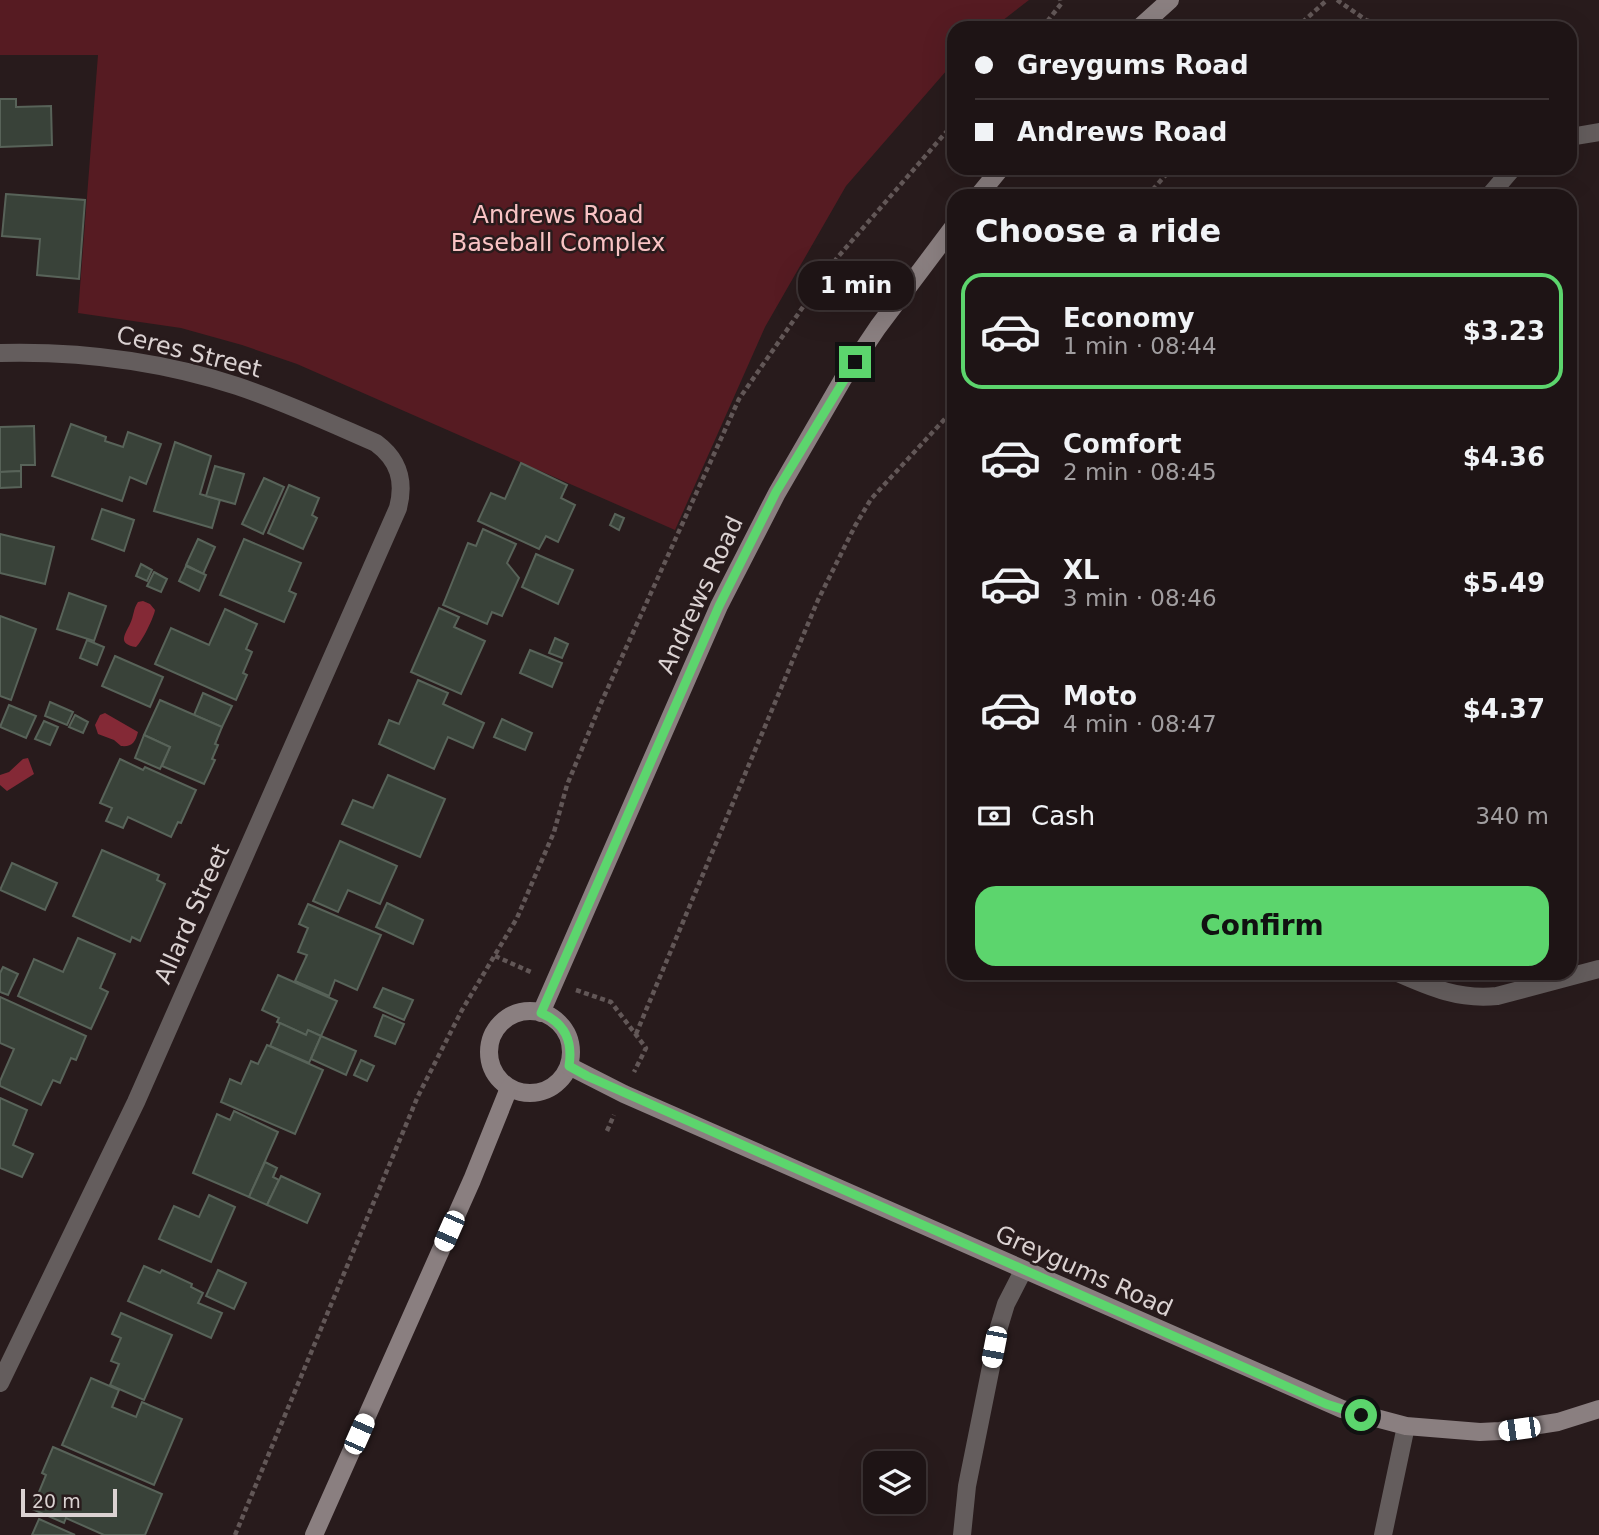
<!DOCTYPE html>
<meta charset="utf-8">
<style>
:root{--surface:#1e1415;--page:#261d1e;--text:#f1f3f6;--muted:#a19ea0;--line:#3c3334;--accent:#5cd56d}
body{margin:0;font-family:"DejaVu Sans",sans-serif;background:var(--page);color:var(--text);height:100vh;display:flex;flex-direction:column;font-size:26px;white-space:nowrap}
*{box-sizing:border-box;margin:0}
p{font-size:23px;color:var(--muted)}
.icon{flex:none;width:38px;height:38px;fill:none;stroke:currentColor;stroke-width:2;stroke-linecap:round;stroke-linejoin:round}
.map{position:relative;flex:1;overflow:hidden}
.panel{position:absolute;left:947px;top:189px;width:630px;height:791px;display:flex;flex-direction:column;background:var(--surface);border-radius:21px;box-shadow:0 7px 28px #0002,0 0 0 2px var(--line)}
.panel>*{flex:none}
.banner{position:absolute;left:947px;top:21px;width:630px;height:154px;border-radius:21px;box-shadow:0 7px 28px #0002,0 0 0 2px var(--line);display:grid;align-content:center;height:154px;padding:0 28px;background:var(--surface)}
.controls{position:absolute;left:863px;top:1451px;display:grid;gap:14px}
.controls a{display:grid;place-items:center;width:63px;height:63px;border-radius:14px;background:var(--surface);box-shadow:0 7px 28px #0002,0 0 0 2px var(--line);font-size:35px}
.scale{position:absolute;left:21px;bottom:18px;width:96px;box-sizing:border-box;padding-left:7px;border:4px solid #dbd2d2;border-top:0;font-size:19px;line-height:24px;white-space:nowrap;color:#dbd2d2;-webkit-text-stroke:5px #281b1c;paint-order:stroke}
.end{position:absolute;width:32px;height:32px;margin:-16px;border:9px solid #5cd56d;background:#111;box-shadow:0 0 0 4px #111}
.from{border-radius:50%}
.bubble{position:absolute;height:49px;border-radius:21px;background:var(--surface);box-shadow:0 7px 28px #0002,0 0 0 2px var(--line);font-size:23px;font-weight:700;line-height:49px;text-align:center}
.car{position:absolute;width:21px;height:42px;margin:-21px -10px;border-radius:9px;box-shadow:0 0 5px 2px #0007;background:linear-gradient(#fff 24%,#345 0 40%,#fff 0 76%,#345 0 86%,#fff 0)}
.banner b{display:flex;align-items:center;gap:24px;height:66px;font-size:26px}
.banner b+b{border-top:2px solid var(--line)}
.banner i{width:18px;height:18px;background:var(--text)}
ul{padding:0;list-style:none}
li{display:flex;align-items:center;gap:21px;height:116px;margin:0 14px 10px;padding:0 14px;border:4px solid transparent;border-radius:21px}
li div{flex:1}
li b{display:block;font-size:26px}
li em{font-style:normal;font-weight:700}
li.current{border-color:var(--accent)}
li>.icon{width:63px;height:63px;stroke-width:1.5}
h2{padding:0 28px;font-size:32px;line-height:84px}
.pay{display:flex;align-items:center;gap:18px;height:77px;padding:0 28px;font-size:26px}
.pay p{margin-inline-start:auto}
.cta{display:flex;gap:14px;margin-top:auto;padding:14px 28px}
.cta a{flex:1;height:80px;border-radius:21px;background:var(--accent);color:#111;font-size:28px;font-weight:700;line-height:80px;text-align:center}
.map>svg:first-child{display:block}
</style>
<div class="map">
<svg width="1599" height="1535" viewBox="0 0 1599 1535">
<rect width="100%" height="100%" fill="#281b1c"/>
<path fill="#561b22" d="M0 0H1029L993 28H954V62L846 186 765 327 675 530 297 364 242 345 181 328 78 313 98 55H0Z"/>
<g fill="#842936">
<path d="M143 601 150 604 155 610C154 617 142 642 136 647 118 644 124 636 130 624 134 616 133 609 138 602Z"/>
<path d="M105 713 138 732C135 743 132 747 121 746L114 740 98 734 95 725 100 715Z"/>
<path d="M28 758 34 774 7 791 0 785V775L9 772 23 759Z"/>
</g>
<g fill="#394239" stroke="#586359" stroke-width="2">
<path d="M0 99H16V107L51 106 52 145 0 147Z"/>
<path d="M6 194 85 200 79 279 37 275 40 239 2 236Z"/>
<path d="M71 424 106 437 105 441 123 447 128 432 161 444 146 484 130 477 122 501 52 476Z"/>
<path d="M34 426 35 465H21V471L0 472V427Z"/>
<path d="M175 442 211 456 200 494 220 500 212 528 154 511Z"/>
<path d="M521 463 567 485 561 498 575 505 558 542 546 536 539 549 478 521 491 493 505 499Z"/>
<path d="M215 466 244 474 235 504 206 496Z"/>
<path d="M21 471V487L0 488V472Z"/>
<path d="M264 478 284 487 263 534 242 524Z"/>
<path d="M289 485 319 498 312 515 317 518 303 549 268 533Z"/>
<path d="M102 509 134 520 124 551 92 539Z"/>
<path d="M615 514 624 518 619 530 610 525Z"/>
<path d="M483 529 516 544 507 563 519 578 502 616 492 612 487 624 443 605 468 543 476 546Z"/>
<path d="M0 534 54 547 45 584 0 573Z"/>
<path d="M198 539 215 547 203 574 186 565Z"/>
<path d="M244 539 301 563 289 591 296 594 284 622 220 595Z"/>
<path d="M536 554 573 570 558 604 522 587Z"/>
<path d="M141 564 152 570 147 581 136 576Z"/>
<path d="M186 566 206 575 199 591 179 581Z"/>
<path d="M154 572 167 579 161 592 147 586Z"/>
<path d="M69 593 106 606 94 641 57 629Z"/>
<path d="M439 608 459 617 454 627 485 641 461 694 411 672Z"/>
<path d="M225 609 257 624 246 649 252 652 243 673 247 675 236 700 155 664 171 628 209 645Z"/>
<path d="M0 616 36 629 11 700 0 696Z"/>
<path d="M555 638 568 644 562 658 549 653Z"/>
<path d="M87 640 104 647 97 665 80 658Z"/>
<path d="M530 650 562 663 552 687 520 673Z"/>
<path d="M115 656 163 677 150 707 102 686Z"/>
<path d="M418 680 448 693 443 704 484 723 473 748 448 737 434 769 379 744 389 720 399 724Z"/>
<path d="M203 693 232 706 222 727 194 715Z"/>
<path d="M160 700 222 727 215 744 218 745 212 759 215 760 204 784 162 766 170 747 144 735Z"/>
<path d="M50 702 73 712 67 725 45 716Z"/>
<path d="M9 705 36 716 26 738 0 727Z"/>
<path d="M75 715 88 722 83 733 69 727Z"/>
<path d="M502 719 532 733 525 750 494 737Z"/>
<path d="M44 721 58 727 50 745 35 739Z"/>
<path d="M144 735 170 747 160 769 135 758Z"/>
<path d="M120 759 143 770 145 767 196 790 181 823 178 822 171 837 128 817 123 828 106 821 112 808 100 803Z"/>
<path d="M388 775 445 799 420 857 342 824 353 800 373 808Z"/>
<path d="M340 841 397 866 380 904 348 890 338 912 313 901Z"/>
<path d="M102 850 159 875 157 880 165 884 140 941 132 937 130 942 73 916Z"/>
<path d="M12 863 57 883 45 910 0 890Z"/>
<path d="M387 903 423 920 413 944 376 927Z"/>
<path d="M308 904 381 935 357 990 335 980 329 996 295 981 307 955 298 952 308 928 299 924Z"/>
<path d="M78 938 115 954 100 988 108 992 91 1029 18 996 34 959 63 972Z"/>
<path d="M3 967 18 974 8 995 0 992V973Z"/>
<path d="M278 975 337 1001 321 1036 308 1030 306 1035 277 1022 279 1018 262 1010Z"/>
<path d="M383 988 413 1000 404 1020 374 1007Z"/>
<path d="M0 997 86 1036 76 1060 71 1058 60 1083 53 1080 41 1105 0 1086V1081L14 1049 0 1043Z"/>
<path d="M383 1015 404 1024 395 1044 375 1036Z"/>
<path d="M280 1023 306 1035 308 1030 321 1036 309 1063 270 1046Z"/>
<path d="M321 1036 356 1051 346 1075 311 1059Z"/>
<path d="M267 1045 323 1070 295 1134 221 1102 230 1079 241 1084 251 1061 258 1064Z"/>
<path d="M361 1060 374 1066 367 1081 354 1075Z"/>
<path d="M0 1098 27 1110 13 1145 33 1154 22 1177 0 1168Z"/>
<path d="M234 1111 278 1132 249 1197 193 1173 217 1114 230 1120Z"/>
<path d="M265 1162 277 1168 273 1177 279 1180 267 1205 249 1197Z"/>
<path d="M281 1176 320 1194 307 1223 267 1205Z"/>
<path d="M209 1195 235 1207 211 1262 159 1239 174 1206 199 1217Z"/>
<path d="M144 1266 160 1273 162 1270 192 1284 191 1287 203 1293 198 1303 222 1313 211 1338 128 1301Z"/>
<path d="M218 1270 246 1283 234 1309 206 1296Z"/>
<path d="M121 1313 172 1335 144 1400 110 1385 119 1364 111 1361 121 1338 112 1334Z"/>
<path d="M91 1378 119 1390 112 1407 136 1417 142 1402 182 1419 154 1485 62 1445Z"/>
<path d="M53 1447 162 1494 145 1535H104L66 1518 64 1523 32 1509 46 1475 42 1473Z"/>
<path d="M39 1519 75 1535H32Z"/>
</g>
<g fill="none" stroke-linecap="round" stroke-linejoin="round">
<g stroke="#625757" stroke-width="4.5" stroke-dasharray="5 3.5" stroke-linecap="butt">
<path d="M1337 0 1366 20 1388 28"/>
<path d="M1042 28 1061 4 1060 0"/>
<path d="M1296 28 1327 0"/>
<path d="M1147 196 1172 168"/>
<path d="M495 956 533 973"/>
<path d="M576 990 611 1002 646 1048 634 1072"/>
<path d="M636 1034 818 600 855 526 871 499 954 409"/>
<path d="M607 1131 614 1115"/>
<path d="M235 1535 418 1096 462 1010 517 918 554 832 567 785 601 703 739 399 837 258 954 123"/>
</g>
<g stroke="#645d5d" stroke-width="18">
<path d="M1570 137 1599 132"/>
<path d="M1489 196 1513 168"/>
<path d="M0 353C81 351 160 361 237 386 285 402 330 423 376 443 399 460 405 481 398 508L136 1102 0 1383"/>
<path d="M1398 973C1432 988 1460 1000 1497 996L1599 969"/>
<path d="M962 1535 967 1486 999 1327 1006 1304 1023 1271"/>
<path d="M1383 1535 1406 1426"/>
</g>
<g stroke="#8a7f80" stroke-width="18">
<path d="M1139 28 1170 0"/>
<path d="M978 196 1001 168"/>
<circle cx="530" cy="1052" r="41"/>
<path d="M541 1013 719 606 777 493 843 379 878 327 954 226"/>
<path d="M569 1066 624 1094 1342 1409 1406 1426 1480 1432 1500 1431 1558 1422 1599 1409"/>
<path d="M314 1535 472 1180 509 1088"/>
</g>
</g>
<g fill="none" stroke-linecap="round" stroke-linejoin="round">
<path stroke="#5cd56d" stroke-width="9" d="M855 362 776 492 719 606 541 1013C565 1023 573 1041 569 1066L587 1076 1277 1382 1326 1404 1361 1415"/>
</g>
<g text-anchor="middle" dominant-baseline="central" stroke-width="5" stroke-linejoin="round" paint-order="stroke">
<g font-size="24" fill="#f9c3c4" stroke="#281b1c">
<text x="558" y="215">Andrews Road<tspan x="558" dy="28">Baseball Complex</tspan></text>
</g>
<g font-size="24" fill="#dbd2d2" stroke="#281b1c">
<text transform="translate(189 352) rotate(14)">Ceres Street</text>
<text transform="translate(700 595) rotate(-65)">Andrews Road</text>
<text transform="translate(192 914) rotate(-66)">Allard Street</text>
<text transform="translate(1084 1271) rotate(24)">Greygums Road</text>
</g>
</g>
</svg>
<div class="controls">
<a><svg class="icon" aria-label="layers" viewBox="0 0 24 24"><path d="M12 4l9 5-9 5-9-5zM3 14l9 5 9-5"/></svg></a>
</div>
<div class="scale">20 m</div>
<i class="end from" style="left:1361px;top:1415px"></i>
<i class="end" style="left:855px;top:362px"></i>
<div class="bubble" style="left:798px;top:261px;width:116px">1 min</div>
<i class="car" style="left:449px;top:1231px;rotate:204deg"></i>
<i class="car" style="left:994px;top:1347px;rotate:191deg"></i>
<i class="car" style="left:1519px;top:1429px;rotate:262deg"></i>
<i class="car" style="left:359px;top:1434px;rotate:24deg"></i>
<div class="banner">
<b><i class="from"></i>Greygums Road</b>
<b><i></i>Andrews Road</b>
</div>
<section class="panel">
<h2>Choose a ride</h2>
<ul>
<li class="current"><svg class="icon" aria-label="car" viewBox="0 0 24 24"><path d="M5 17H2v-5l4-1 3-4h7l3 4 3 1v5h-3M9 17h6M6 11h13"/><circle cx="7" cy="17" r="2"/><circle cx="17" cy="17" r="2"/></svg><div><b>Economy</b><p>1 min · 08:44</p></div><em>$3.23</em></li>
<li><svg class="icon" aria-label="car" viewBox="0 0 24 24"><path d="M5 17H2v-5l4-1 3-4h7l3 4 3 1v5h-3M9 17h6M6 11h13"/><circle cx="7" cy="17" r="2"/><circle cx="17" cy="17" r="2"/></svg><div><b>Comfort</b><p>2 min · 08:45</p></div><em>$4.36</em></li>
<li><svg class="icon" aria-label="car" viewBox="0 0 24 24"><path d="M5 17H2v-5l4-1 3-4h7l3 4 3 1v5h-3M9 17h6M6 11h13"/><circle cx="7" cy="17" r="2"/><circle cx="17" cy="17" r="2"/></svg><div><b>XL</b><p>3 min · 08:46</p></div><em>$5.49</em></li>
<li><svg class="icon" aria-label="car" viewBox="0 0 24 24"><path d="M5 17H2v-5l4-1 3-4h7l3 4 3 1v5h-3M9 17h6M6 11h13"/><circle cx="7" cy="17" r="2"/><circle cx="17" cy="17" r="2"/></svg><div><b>Moto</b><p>4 min · 08:47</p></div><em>$4.37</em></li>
</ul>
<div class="pay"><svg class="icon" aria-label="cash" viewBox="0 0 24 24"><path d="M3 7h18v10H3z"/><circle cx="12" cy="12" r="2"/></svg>Cash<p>340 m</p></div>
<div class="cta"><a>Confirm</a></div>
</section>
</div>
